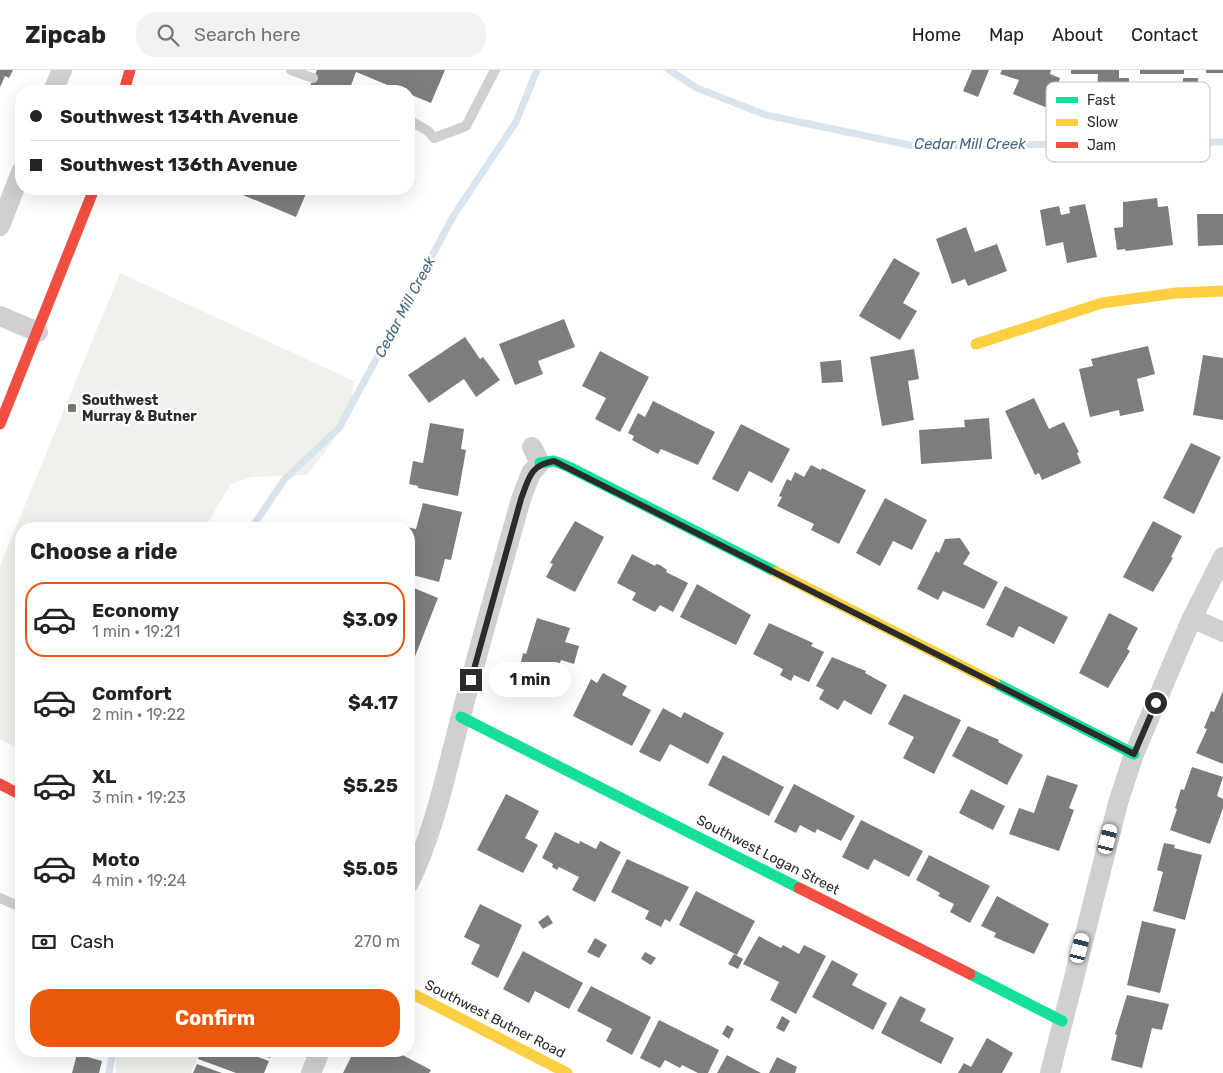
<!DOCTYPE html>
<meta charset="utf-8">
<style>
:root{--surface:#fff;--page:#f2f2f2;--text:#222;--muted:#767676;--line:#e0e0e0;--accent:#ea580c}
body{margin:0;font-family:Rubik,sans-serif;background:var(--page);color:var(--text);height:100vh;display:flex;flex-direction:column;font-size:19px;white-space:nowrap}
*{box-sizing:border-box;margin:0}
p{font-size:16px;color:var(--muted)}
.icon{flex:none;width:28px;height:28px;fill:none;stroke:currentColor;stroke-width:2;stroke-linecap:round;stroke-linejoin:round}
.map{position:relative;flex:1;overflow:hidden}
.drawer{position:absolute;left:15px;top:452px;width:400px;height:535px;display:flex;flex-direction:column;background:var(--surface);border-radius:20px;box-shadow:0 5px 20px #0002}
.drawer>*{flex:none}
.top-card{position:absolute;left:15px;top:15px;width:400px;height:110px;border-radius:20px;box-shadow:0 5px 20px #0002;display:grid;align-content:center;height:110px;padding:0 15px;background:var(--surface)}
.end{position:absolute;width:22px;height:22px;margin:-11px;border:6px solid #2b2b2b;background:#fff;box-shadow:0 0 0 2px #fff}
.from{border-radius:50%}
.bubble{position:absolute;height:35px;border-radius:18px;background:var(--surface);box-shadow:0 5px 20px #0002;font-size:16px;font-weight:700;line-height:35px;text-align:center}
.car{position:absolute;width:15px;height:30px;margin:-15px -8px;border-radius:6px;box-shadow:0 0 4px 1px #0007;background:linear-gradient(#fff 24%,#345 0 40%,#fff 0 76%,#345 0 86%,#fff 0)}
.top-card b{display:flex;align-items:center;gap:18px;height:48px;font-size:19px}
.top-card b+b{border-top:1px solid var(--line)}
.top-card i{width:12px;height:12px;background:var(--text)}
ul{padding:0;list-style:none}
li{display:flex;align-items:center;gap:15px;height:75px;margin:0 10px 8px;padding:0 5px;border:2px solid transparent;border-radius:20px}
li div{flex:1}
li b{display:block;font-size:19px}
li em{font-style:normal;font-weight:700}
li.selected{border-color:var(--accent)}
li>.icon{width:45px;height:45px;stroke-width:1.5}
h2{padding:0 15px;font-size:22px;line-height:60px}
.pay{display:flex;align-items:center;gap:12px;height:55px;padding:0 15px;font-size:19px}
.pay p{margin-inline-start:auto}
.action{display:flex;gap:10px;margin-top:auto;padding:10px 15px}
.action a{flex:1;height:58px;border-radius:20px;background:var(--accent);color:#fff;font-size:20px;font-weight:700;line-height:58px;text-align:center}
header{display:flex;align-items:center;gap:30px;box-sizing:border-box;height:70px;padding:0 25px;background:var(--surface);border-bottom:1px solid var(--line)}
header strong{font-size:24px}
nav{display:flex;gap:28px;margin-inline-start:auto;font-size:18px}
.search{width:350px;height:45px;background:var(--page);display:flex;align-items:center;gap:12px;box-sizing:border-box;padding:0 18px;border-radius:20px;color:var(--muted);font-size:19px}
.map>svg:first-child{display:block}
</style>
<header>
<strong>Zipcab</strong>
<div class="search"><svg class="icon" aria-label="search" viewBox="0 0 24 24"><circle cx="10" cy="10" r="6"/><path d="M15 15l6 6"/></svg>Search here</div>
<nav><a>Home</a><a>Map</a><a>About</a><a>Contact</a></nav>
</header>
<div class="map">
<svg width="1223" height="1003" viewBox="0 0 1223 1003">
<rect width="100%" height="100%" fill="#fff"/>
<g fill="#eef2eb">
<path d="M120 203 354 311 351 334 332 373 307 405 252 407 231 414 204 459H21V680L0 669V496Z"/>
<path d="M116 981H200L191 1003H116Z"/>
</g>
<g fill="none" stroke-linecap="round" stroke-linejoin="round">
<g stroke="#d8e4ee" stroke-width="7">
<path d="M669 0 697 18 766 45 914 76 1223 72"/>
<path d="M251 459 284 410 339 358 454 145 516 52 537 0"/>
<path d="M109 1003 113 981"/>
</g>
</g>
<g fill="#7d7d7d">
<path d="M0 0H13L9 8 5 6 0 17Z"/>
<path d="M317 0H445L431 33 409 24V21H402L356 2 349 21H308Z"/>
<path d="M972 0H989L978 27 963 21Z"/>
<path d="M1002 0H1051L1050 4 1060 8 1050 39 1013 24 1019 10 1000 4Z"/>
<path d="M1071 0H1119V8H1129V41H1115L1114 34 1101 33V22H1097L1098 4H1071Z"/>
<rect x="1140" y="0" width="44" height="4"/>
<rect x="1206" y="0" width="17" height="3"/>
<path d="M1183 8H1198V49H1182Z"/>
<path d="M240 119H308L296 147 238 123Z"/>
<path d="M1157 128 1158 137 1168 136 1173 175 1126 181 1125 179 1117 180 1114 158 1123 157V132Z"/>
<path d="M1085 134 1097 187 1067 193 1063 172 1046 176 1040 140 1059 136 1061 145 1070 143 1069 137Z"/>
<path d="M1197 144H1223V175L1198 176Z"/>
<path d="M966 157 975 182 997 174 1007 201 968 216 965 209 952 214 936 169Z"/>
<path d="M894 188 920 203 903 233 917 241 900 270 859 246Z"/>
<path d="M564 249 575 277 538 291 543 304 515 315 499 274Z"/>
<path d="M465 267 480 289 483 287 500 310 476 327 464 309 429 333 408 305Z"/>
<path d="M1148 276 1155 304 1137 309 1144 341 1120 346 1119 340 1090 347 1079 299 1093 296 1091 289Z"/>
<path d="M914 279 919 309 908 311 914 350 882 356 870 287Z"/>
<path d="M600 281 649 307 620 362 595 349 606 328 582 316Z"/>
<path d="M1203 285 1223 288V350L1193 345Z"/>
<path d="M841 290 843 312 822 313 820 292Z"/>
<path d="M1034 328 1049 359 1064 352 1079 382 1077 383 1081 393 1042 410 1039 403 1035 405 1005 341Z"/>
<path d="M653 331 715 362 698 395 661 379 658 384 632 370 634 366 628 363 638 343 645 347Z"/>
<path d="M989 348 992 389 921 394 919 360 965 357 964 350Z"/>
<path d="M430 353 464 359 461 379 466 380 458 426 418 418V416L409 414 413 391 423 393Z"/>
<path d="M741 354 790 379 772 413 749 401 738 422 712 409Z"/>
<path d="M1191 373 1221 387 1194 444 1163 428Z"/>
<path d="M811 395 821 400 822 398 866 420 839 474 811 460 814 454 777 436 782 427 779 426 787 409 791 411 795 402 804 407Z"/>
<path d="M885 428 927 450 912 480 893 471 880 496 856 483Z"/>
<path d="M423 433 462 442 451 490 445 489 439 512 409 504V459H395L396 455 416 459Z"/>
<path d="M575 451 604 467 575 522 546 507 553 494 550 493Z"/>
<path d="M1153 451 1182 466 1171 487 1173 488 1153 522 1123 507Z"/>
<path d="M960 468 970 483 963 494 998 512 984 539 943 521 938 530 917 519 936 481 939 483 945 469Z"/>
<path d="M632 484 655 496 656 494 660 495 667 500 666 502 688 513 673 542 660 535 655 542 632 530 636 523 617 513Z"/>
<path d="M697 514 751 545 736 575 680 547Z"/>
<path d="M409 516 438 528 412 594 409 593Z"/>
<path d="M1005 516 1068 547 1054 574 1019 556 1013 568 986 555Z"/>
<path d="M1109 543 1138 558 1127 579 1130 581 1108 618 1079 603Z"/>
<path d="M537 548 570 558 565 572 579 576 574 594 561 590 551 624 518 614 524 592H521L523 583 526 584Z"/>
<path d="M769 553 813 573 811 576 824 582 809 612 794 605 791 611 780 605 783 599 753 584Z"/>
<path d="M832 587 866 601 865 603 887 615 871 645 844 630 838 640 819 629 824 620 816 616Z"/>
<path d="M603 603 627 616 622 625 651 640 632 676 573 646 591 609 597 613Z"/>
<path d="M1223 621V694L1196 683 1207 659 1204 658 1211 641 1214 642Z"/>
<path d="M904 624 961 650 934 704 903 688 914 667 888 654Z"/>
<path d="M663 638 681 648 684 642 724 663 708 694 670 674 660 692 639 682Z"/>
<path d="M968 656 999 670 998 672 1023 685 1007 715 952 686Z"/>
<path d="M723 685 784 717 769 746 708 715Z"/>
<path d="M1192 697 1223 707 1217 726 1223 729V738L1210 774 1170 760 1177 739 1175 738 1181 719 1184 720Z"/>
<path d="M1047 705 1078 715 1069 738 1074 740 1059 781 1009 764 1019 738 1034 743Z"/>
<path d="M794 714 855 746 841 771 817 759 815 763 800 755 796 763 774 752Z"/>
<path d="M971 719 1005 736 993 760 959 743Z"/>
<path d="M506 724 539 741 525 768 538 775 523 803 477 780Z"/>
<path d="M861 750 923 781 909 807 874 789 868 800 842 787Z"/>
<path d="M555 762 579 774 580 771 596 779 600 771 621 782 595 832 572 820 579 807 559 797 557 800 552 797 553 794 542 788Z"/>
<path d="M1164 773 1175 775 1174 778 1202 785 1185 850 1153 841 1163 802 1157 800Z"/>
<path d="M929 785 990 816 970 853 950 842 954 834 938 826 940 823 916 810Z"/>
<path d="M627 789 689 817 670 852 665 849 661 857 645 849 649 841 611 822Z"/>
<path d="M696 821 755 851 737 885 679 855Z"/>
<path d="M997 826 1049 854 1034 884 994 867 996 863 981 856Z"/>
<path d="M480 834 522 855 498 908 471 894 480 875 464 867Z"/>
<path d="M548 845 553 853 543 859 538 852Z"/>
<path d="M1142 851 1176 859 1160 923 1127 915Z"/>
<path d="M759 866 781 878 783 875 799 884 804 875 826 886 796 944 770 930 779 912 743 894Z"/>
<path d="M595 868 607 875 599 888 587 882Z"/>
<path d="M523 881 583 913 569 939 535 921 529 933 503 919Z"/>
<path d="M645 882 656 888 651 895 641 889Z"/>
<path d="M734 884 743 889 738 899 728 894Z"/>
<path d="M832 890 858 904 852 915 887 933 873 960 812 927Z"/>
<path d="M591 916 651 947 632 985 606 971 612 959 577 941Z"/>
<path d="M1127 925 1169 934 1162 960 1152 958 1142 998 1111 990 1117 965 1115 964Z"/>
<path d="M900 926 926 939 920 951 954 968 941 994 881 963Z"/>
<path d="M782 946 790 951 784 962 776 958Z"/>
<path d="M659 950 719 980 708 1003H698L682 995 680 998 665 990 660 998 640 988Z"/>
<path d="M727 955 734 959 729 969 722 964Z"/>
<path d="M987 968 1013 983 1002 1003H958L964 993 971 997Z"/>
<path d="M201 981H242L269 991 264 1003H236L198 989Z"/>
<path d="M253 981H272L270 988Z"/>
<path d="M354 981H381L386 984 388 981H395L431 1000 429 1003H343Z"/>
<path d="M77 984 102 991 99 1003H72Z"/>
<path d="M727 985 761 1003H717Z"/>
<path d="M777 987 797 997 795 1003H769Z"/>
<path d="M197 994 222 1003H193Z"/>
</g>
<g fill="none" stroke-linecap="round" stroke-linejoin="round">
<g stroke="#d0d0d0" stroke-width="10">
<path d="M291 0 313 8"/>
<path d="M409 50 428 61 434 68 466 56 495 0"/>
<path d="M0 828 21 837"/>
</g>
<g stroke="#d0d0d0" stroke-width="20">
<path d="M53 21 62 0"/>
<path d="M0 156 21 102"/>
<path d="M0 246 38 262"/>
<path d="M1192 548 1223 562"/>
<path d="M409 813C435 760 446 702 461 646 480 573 501 501 521 429L531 403 540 393 532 377"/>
<path d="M311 1003 320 981"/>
<path d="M1050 1003 1118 733 1134 684 1192 548 1223 487"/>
</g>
<g stroke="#16e098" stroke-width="11">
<path d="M540 393 554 391 569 397 776 502"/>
<path d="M995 613 1134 684"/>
<path d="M461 647 799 818"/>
<path d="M970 904 1062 951"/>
</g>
<g stroke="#ffcf43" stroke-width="11">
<path d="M976 274 1102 233 1176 223 1223 221"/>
<path d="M776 502 995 613"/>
<path d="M409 922 567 1003"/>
</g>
<g stroke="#f24e42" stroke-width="11">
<path d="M124 21 130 0"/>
<path d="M0 354 94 119"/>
<path d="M0 714 21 725"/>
<path d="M799 818 970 904"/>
</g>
</g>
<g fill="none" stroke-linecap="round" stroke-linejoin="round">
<path stroke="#2b2b2b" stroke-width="6" d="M471 610 521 429C529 408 530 395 554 391L1134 684 1156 633"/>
</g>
<rect fill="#757575" stroke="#fff" stroke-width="2" x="67" y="333" width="10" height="10" rx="2.5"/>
<g text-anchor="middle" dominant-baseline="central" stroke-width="5" stroke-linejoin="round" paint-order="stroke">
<g font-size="14" font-weight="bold" fill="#2b2b2b" stroke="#fff" text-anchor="start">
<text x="82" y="330">Southwest<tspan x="82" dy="16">Murray &amp; Butner</tspan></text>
</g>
<g font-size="14" fill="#2b2b2b" stroke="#fff">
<text transform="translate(768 785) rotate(27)">Southwest Logan Street</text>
<text transform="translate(495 949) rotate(27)">Southwest Butner Road</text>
</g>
<g font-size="15" font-style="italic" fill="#436884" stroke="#fff">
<text x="970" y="74">Cedar Mill Creek</text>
<text transform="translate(405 237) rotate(-62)">Cedar Mill Creek</text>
</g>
</g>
<rect x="1046" y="12" width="164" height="80" rx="8" fill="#fff" stroke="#bfbfbf" stroke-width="1"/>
<rect x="1056" y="27" width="22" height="6" fill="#16e098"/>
<rect x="1056" y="49" width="22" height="7" fill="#ffcf43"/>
<rect x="1056" y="72" width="22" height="6" fill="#f24e42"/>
<g font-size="14" fill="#2b2b2b">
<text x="1087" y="35">Fast</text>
<text x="1087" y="57">Slow</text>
<text x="1087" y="80">Jam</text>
</g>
</svg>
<i class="end from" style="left:1156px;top:633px"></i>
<i class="end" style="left:471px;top:610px"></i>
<div class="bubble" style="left:489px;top:592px;width:82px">1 min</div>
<i class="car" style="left:1108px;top:769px;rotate:14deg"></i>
<i class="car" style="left:1080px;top:878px;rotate:14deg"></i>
<div class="top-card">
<b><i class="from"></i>Southwest 134th Avenue</b>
<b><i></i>Southwest 136th Avenue</b>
</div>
<section class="drawer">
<h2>Choose a ride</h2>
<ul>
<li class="selected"><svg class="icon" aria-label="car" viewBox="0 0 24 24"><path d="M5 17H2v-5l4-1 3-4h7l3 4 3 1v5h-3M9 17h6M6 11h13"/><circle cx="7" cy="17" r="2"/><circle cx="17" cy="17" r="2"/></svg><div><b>Economy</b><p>1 min · 19:21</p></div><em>$3.09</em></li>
<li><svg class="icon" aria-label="car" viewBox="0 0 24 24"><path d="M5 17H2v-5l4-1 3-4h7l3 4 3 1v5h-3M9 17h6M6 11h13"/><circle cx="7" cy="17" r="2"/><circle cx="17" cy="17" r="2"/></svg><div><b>Comfort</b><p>2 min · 19:22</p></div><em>$4.17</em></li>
<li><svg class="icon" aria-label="car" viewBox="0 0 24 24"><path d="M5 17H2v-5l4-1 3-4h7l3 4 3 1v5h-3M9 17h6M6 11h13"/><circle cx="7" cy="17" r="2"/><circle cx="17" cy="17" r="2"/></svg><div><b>XL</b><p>3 min · 19:23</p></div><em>$5.25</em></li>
<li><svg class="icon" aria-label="car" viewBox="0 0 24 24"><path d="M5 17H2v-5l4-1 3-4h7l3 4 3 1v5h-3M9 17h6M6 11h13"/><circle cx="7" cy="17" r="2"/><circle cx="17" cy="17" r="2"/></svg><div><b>Moto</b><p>4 min · 19:24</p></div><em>$5.05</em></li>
</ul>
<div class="pay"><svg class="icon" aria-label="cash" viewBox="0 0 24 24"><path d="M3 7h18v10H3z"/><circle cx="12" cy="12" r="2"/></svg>Cash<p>270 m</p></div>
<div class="action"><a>Confirm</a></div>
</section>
</div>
